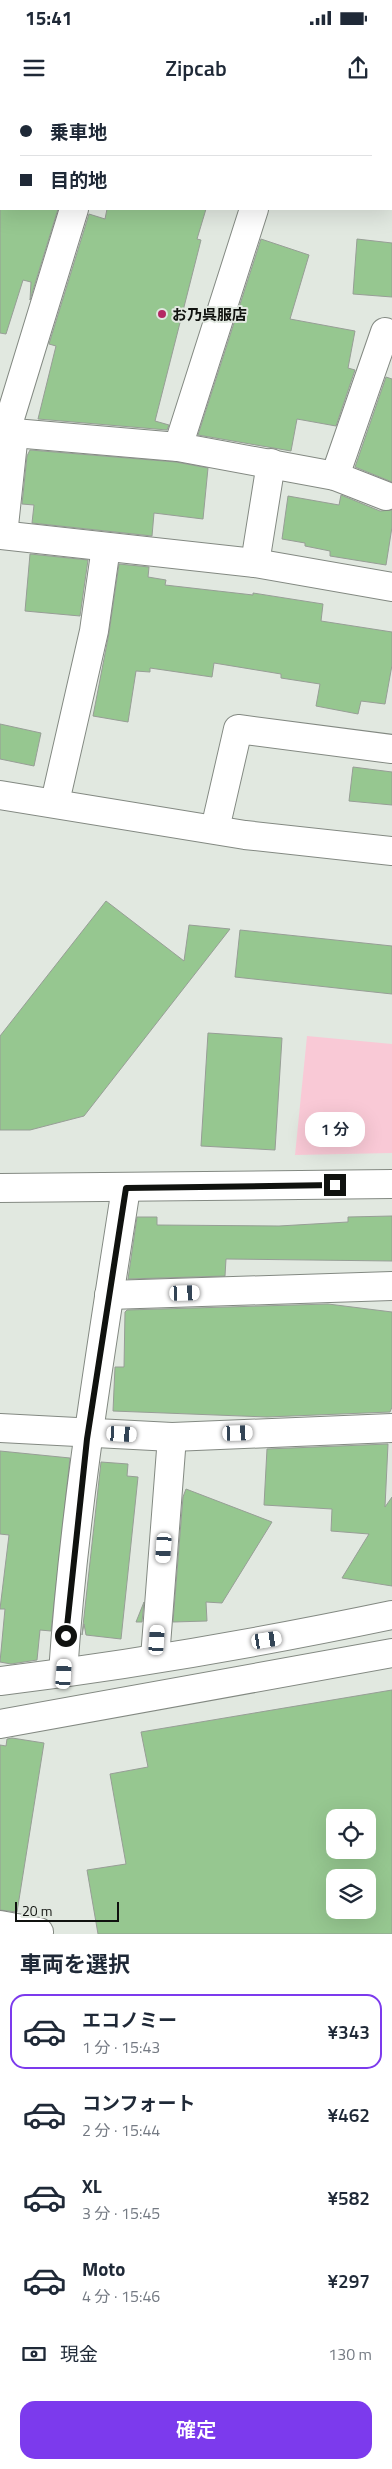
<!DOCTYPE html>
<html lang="ja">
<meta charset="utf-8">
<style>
:root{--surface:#fff;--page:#f2f2f3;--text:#1f2937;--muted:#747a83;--line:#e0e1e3;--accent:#7c3aed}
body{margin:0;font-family:"Titillium Web","Noto Sans JP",sans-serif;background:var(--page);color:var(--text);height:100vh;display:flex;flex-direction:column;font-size:19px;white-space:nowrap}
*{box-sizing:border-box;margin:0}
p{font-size:16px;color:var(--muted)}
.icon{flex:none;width:28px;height:28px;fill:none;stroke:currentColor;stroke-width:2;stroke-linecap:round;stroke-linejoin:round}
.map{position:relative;height:1834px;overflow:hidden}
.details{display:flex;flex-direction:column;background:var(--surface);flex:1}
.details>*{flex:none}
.top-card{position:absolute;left:0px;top:0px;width:392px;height:110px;box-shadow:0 5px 20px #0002;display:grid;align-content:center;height:110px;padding:0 20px;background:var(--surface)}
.fabs{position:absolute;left:326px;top:1709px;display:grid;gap:10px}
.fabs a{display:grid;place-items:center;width:50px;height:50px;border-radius:10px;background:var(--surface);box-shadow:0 5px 20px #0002;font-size:25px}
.scale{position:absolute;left:15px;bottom:12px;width:104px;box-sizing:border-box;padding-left:5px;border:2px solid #10120f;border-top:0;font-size:14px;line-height:18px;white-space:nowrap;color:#10120f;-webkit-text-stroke:4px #e1e8e0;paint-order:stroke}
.end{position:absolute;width:22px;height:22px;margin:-11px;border:6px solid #10120f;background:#fff;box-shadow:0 0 0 2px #fff}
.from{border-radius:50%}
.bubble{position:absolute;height:35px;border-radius:15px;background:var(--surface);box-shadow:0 5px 20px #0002;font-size:16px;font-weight:600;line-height:35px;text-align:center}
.car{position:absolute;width:15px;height:30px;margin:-15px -8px;border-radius:6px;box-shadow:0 0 4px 1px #0007;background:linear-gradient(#fff 24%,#345 0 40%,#fff 0 76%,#345 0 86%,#fff 0)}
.top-card b{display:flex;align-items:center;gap:18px;height:48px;font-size:19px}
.top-card b+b{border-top:1px solid var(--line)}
.top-card i{width:12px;height:12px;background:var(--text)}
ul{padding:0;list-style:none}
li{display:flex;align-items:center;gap:15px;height:75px;margin:0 10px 8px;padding:0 10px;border:2px solid transparent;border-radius:15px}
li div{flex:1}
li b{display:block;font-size:19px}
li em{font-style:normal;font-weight:600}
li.active{border-color:var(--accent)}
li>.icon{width:45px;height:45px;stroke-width:1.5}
h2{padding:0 20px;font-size:22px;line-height:60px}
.pay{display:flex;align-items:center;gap:12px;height:55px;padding:0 20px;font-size:19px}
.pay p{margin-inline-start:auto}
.primary-button{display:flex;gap:10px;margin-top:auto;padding:10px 20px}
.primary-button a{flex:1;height:58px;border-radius:15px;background:var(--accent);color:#fff;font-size:20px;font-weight:600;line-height:58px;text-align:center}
.status{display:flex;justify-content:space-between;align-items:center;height:35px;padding:0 25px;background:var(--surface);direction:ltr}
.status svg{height:14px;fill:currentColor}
header{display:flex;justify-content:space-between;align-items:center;height:65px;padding:0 20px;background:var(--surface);font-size:22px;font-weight:600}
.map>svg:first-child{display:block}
</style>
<div class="status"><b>15:41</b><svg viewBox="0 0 49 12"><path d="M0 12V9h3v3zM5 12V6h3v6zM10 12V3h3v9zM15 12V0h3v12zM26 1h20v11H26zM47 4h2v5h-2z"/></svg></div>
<header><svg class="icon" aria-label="menu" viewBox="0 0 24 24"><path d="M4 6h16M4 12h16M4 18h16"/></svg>Zipcab<svg class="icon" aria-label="share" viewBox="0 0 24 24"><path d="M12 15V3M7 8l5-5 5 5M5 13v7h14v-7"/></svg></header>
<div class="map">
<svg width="392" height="1834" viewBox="0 0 392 1834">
<rect width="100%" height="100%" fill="#e1e8e0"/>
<path fill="#f9c9d6" d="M307 936 392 944V1053L295 1055Z"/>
<g fill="#96c790" stroke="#979e96" fill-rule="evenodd">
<path d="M0 109H58L30 200 31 182 23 180 6 234 0 233Z"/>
<path d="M107 109H206L197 139 201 140 155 321 169 325 167 330 38 319 56 246 49 244 89 114 105 119Z"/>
<path d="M261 139 309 155 290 219 355 231 348 268 355 270 336 326 297 319 291 351 198 335Z"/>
<path d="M357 139 392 143V197L353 194Z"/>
<path d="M386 277 392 279V382L355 367Z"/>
<path d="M30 350 176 362 208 368 203 419 154 413 152 436 32 423 34 405 22 404 27 356Z"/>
<path d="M341 395 380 411 392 410V427L386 465 330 456V451L305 446V443L282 439 288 396 339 405Z"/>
<path d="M30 454 88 460 80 516 25 511Z"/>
<path d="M119 464 149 467 148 477 166 480 165 485 253 495V493L323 504 321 521 392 532V565L385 604 361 601 358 614 316 606 320 584 281 578V574L214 563 212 577 150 568V572L136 571 128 622 93 616 109 533Z"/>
<path d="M0 624 41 633 34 666 0 659Z"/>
<path d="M353 667 392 672V705L349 701Z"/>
<path d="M106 801 184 861 189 825 230 829 84 1016 30 1030H0V936Z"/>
<path d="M240 830 392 846V894L235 877Z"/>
<path d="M208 933 282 938 275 1050 201 1046Z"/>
<path d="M392 1116V1161L226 1159 225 1176 128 1179 137 1117H157V1125L279 1126 348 1122V1117Z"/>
<path d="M328 1204 392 1212V1307L390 1312 267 1317 113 1311 115 1267H124L125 1212 127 1210Z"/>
<path d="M388 1344 385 1407 392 1397V1486L342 1478 369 1434 331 1431 332 1409 264 1405 267 1349Z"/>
<path d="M0 1351 70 1358 51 1531 40 1530 37 1560 11 1564 0 1562 5 1509H0L9 1435 0 1434Z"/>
<path d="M101 1362 128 1364 127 1376 138 1377 121 1539 86 1535 84 1524 82 1535Z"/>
<path d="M186 1389 272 1422 222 1503 206 1502 207 1521 173 1522 183 1397Z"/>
<path d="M144 1502 142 1522H136Z"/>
<path d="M392 1590V1834H98L87 1770 126 1764 110 1674 148 1667 141 1632ZM335 1718H368V1750H335ZM335 1778H368V1810H335Z"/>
<path d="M12 1638 44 1643 17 1812 0 1810V1645L6 1646 7 1639Z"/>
</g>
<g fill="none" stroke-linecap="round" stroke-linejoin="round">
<defs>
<g id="minor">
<path d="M107 1V0"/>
<path d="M289 1V0"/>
<path d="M0 327 7 328 14 333 178 347 335 376 386 396"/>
<path d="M7 328 74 109"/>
<path d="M178 347 254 109"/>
<path d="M335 376 385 232"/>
<path d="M0 435 255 463 392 487"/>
<path d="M3 435 14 333"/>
<path d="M255 463 271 363"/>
<path d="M0 695 245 735 392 751"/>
<path d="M55 702 94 531 106 447"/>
<path d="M215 729 238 629 392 649"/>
<path d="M0 1088 392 1084"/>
<path d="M109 1195 392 1186"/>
<path d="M0 1328 172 1337 392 1328"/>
<path d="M155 1558 172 1337"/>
<path d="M63 1573C74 1410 101 1249 126 1088"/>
<path d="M0 1581C131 1565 263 1542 392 1515"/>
<path d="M0 1624 392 1553"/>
<path d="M0 1825 39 1832"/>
</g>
</defs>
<use href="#minor" stroke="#838982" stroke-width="30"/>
<use href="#minor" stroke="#fff" stroke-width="28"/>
</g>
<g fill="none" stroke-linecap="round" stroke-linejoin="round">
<path stroke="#10120f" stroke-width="6" d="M66 1536 87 1339 126 1088 335 1085"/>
</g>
<circle fill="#b42863" stroke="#e1e8e0" stroke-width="2" cx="162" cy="214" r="5"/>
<g text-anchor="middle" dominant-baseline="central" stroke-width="4" stroke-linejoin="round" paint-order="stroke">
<g font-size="15" font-weight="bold" fill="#10120f" stroke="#e1e8e0" text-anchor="start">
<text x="172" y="214">お乃呉服店</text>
</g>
</g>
</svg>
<div class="fabs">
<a><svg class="icon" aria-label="locate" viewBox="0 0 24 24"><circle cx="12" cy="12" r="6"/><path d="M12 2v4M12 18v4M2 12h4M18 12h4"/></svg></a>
<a><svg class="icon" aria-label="layers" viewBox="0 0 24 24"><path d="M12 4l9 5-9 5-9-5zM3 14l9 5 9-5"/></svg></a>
</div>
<div class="scale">20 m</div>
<i class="end from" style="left:66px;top:1536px"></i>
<i class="end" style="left:335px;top:1085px"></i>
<div class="bubble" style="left:305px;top:1012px;width:60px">1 分</div>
<i class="car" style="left:185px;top:1193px;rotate:88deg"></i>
<i class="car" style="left:238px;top:1333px;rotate:88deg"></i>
<i class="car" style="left:122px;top:1334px;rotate:93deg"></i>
<i class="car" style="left:164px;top:1448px;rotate:184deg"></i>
<i class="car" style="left:157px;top:1540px;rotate:4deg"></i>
<i class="car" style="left:267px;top:1540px;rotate:81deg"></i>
<i class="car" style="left:64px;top:1574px;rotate:4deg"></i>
<div class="top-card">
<b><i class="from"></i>乗車地</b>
<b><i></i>目的地</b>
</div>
</div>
<section class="details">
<h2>車両を選択</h2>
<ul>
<li class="active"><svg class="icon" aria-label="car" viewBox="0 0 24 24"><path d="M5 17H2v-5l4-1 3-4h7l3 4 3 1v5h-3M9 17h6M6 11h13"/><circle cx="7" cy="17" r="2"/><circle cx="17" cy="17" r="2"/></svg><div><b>エコノミー</b><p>1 分 · 15:43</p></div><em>¥343</em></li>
<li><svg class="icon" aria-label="car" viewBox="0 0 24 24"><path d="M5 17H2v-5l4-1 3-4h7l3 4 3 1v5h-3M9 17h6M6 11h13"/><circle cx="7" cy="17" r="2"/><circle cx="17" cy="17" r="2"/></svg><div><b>コンフォート</b><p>2 分 · 15:44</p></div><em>¥462</em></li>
<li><svg class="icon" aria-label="car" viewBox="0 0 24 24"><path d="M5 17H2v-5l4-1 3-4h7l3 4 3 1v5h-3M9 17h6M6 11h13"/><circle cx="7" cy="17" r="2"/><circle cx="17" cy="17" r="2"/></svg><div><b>XL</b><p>3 分 · 15:45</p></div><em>¥582</em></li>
<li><svg class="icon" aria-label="car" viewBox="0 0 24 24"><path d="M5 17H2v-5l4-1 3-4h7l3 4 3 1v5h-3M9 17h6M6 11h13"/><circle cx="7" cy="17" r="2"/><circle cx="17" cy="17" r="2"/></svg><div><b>Moto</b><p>4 分 · 15:46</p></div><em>¥297</em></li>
</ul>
<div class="pay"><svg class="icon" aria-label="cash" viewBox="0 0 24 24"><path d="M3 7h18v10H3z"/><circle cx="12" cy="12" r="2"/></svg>現金<p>130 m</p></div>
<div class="primary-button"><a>確定</a></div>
</section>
